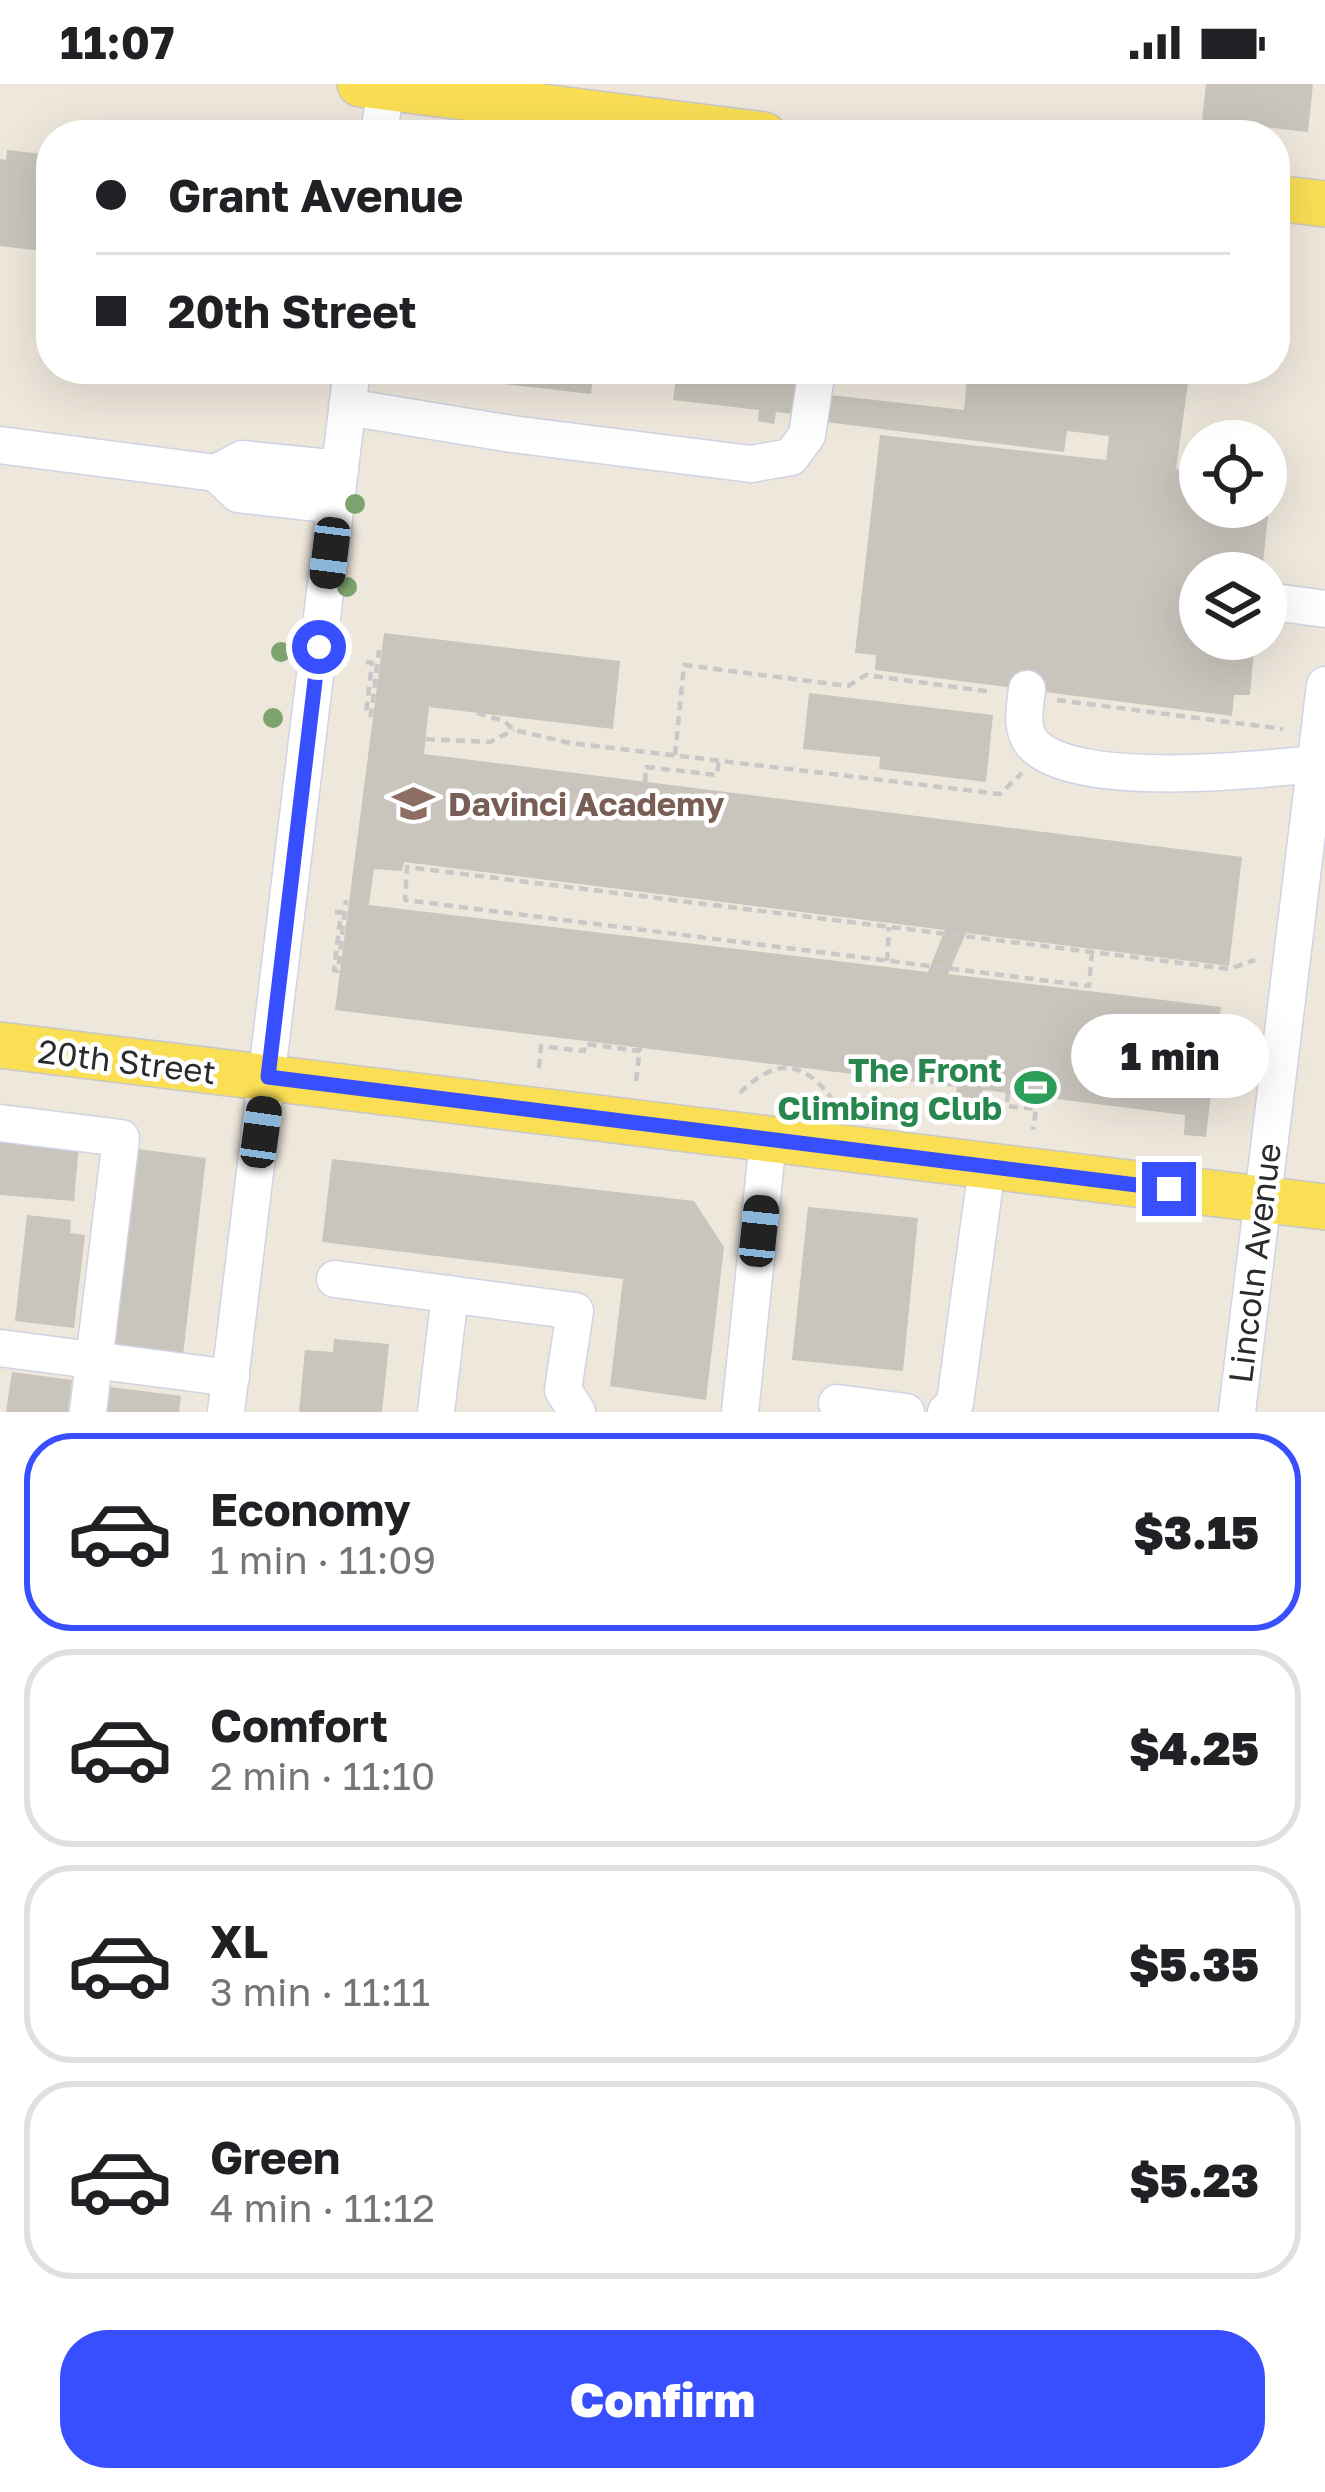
<!DOCTYPE html>
<meta charset="utf-8">
<style>
:root{--surface:#fff;--page:#f6f6f6;--text:#202124;--muted:#757577;--line:#e0e0e0;--accent:#384fff}
body{margin:0;font-family:"Golos Text",sans-serif;background:var(--page);color:var(--text);height:100vh;display:flex;flex-direction:column;font-size:45px;white-space:nowrap}
*{box-sizing:border-box;margin:0}
p{font-size:39px;color:var(--muted)}
.icon{flex:none;width:66px;height:66px;fill:none;stroke:currentColor;stroke-width:2;stroke-linecap:round;stroke-linejoin:round}
.map{position:relative;height:1328px;overflow:hidden}
.details{display:flex;flex-direction:column;background:var(--surface);flex:1}
.details>*{flex:none}
.banner{position:absolute;left:36px;top:36px;width:1254px;height:264px;border-radius:48px;box-shadow:0 12px 48px #0002;display:grid;align-content:center;height:264px;padding:0 60px;background:var(--surface)}
.fabs{position:absolute;left:1179px;top:336px;display:grid;gap:24px}
.fabs a{display:grid;place-items:center;width:108px;height:108px;border-radius:50%;background:var(--surface);box-shadow:0 12px 48px #0002;font-size:60px}
.end{position:absolute;width:54px;height:54px;margin:-27px;border:15px solid #384fff;background:#fff;box-shadow:0 0 0 6px #fff}
.from{border-radius:50%}
.bubble{position:absolute;height:84px;border-radius:42px;background:var(--surface);box-shadow:0 12px 48px #0002;font-size:39px;font-weight:800;line-height:84px;text-align:center}
.car{position:absolute;width:36px;height:72px;margin:-36px -18px;border-radius:15px;box-shadow:0 0 9px 3px #0007;background:linear-gradient(#222 24%,#8ab4d8 0 40%,#222 0 76%,#8ab4d8 0 86%,#222 0)}
.banner b{display:flex;align-items:center;gap:42px;height:114px;font-size:45px}
.banner b+b{border-top:3px solid var(--line)}
.banner i{width:30px;height:30px;background:var(--text)}
ul{padding:21px 0 0;list-style:none}
li{display:flex;align-items:center;gap:36px;height:198px;margin:0 24px 18px;padding:0 36px;border:6px solid var(--line);border-radius:48px}
li div{flex:1}
li b{display:block;font-size:45px}
li em{font-style:normal;font-weight:800}
li.selected{border-color:var(--accent)}
li>.icon{width:108px;height:108px;stroke-width:1.5}
.cta{display:flex;gap:24px;margin-top:auto;padding:24px 60px}
.cta a{flex:1;height:138px;border-radius:48px;background:var(--accent);color:#fff;font-size:48px;font-weight:800;line-height:138px;text-align:center}
.status{display:flex;justify-content:space-between;align-items:center;height:84px;padding:0 60px;background:var(--surface);direction:ltr}
.status svg{height:33px;fill:currentColor}
.map>svg:first-child{display:block}
</style>
<div class="status"><b>11:07</b><svg viewBox="0 0 49 12"><path d="M0 12V9h3v3zM5 12V6h3v6zM10 12V3h3v9zM15 12V0h3v12zM26 1h20v11H26zM47 4h2v5h-2z"/></svg></div>
<div class="map">
<svg width="1325" height="1328" viewBox="0 0 1325 1328">
<rect width="100%" height="100%" fill="#eee7dc"/>
<g fill="#c9c4bc" fill-rule="evenodd">
<path d="M1206 0H1313L1308 48 1202 36Z"/>
<path d="M7 66 51 71V168L0 162V75L6 76Z"/>
<path d="M427 285H594L591 310 426 291Z"/>
<path d="M677 285H808L802 331 776 328 774 340 758 337 759 326 673 316Z"/>
<path d="M968 285H1190L1176 385 1200 387V423H1269L1262 489H1200V555H1255L1250 611H1234L1232 632 875 586 876 571 855 569 880 351 1106 376 1109 352 1067 347 1064 368 826 338 830 311 964 326Z"/>
<path d="M384 549 620 577 613 645 429 623 424 670 1242 773 1229 882 966 849 948 890 1221 923 1206 1053 1184 1051 1185 1031 983 1006 981 1022 954 1020 957 1003 335 926ZM404 778 945 846 928 888 369 821 374 785 402 787Z"/>
<path d="M809 609 993 631 986 698 879 685 880 673 803 665Z"/>
<path d="M0 1054 79 1060 74 1117 0 1111Z"/>
<path d="M138 1065 206 1074 183 1271 114 1263Z"/>
<path d="M332 1075 694 1117 724 1163 706 1316 610 1302 623 1195 322 1158Z"/>
<path d="M808 1123 918 1134 903 1287 792 1276Z"/>
<path d="M27 1131 71 1136 70 1149 85 1151 74 1244 15 1237Z"/>
<path d="M334 1255 389 1260 382 1328H299L305 1266 333 1268Z"/>
<path d="M12 1288 72 1296 68 1328H6Z"/>
<path d="M110 1303 181 1312 179 1328H106Z"/>
</g>
<g fill="none" stroke-linecap="round" stroke-linejoin="round">
<defs>
<g id="minor">
<path d="M379 51 386 0"/>
<path d="M347 323 512 350 751 380 791 373 807 351 817 285"/>
<path d="M0 361 216 389 238 410 336 421"/>
<path d="M216 389 242 375 340 385"/>
<path d="M1266 517 1325 525"/>
<path d="M1027 605C1025 623 1020 644 1032 659 1071 706 1257 686 1315 680"/>
<path d="M0 1039 121 1054 88 1328"/>
<path d="M335 1195 575 1227 563 1306 577 1328"/>
<path d="M0 1264 231 1294"/>
<path d="M837 1319 906 1328"/>
<path d="M226 1328 352 285"/>
<path d="M436 1328 450 1210"/>
<path d="M740 1328 768 1056"/>
<path d="M946 1328 955 1319 987 1083"/>
<path d="M1237 1328 1325 601"/>
</g>
<g id="major">
<path d="M360 0 764 51"/>
<path d="M1275 114 1325 120"/>
<path d="M0 961 1325 1123"/>
</g>
</defs>
<use href="#minor" stroke="#d1d3e5" stroke-width="39"/>
<use href="#major" stroke="#c8c8c8" stroke-width="48"/>
<g stroke="#c8c8c8" stroke-width="4.5" stroke-dasharray="9 6" stroke-linecap="butt">
<path d="M366 578 372 579 366 630 371 631 379 566"/>
<path d="M1057 616 1283 645"/>
<path d="M477 629 504 637 514 646 570 659 1000 710 1022 689"/>
<path d="M426 655 490 658 514 646"/>
<path d="M675 671 684 581 848 602 866 591 992 608"/>
<path d="M645 698 646 683 717 691 719 676"/>
<path d="M335 828H341L334 886 338 887 346 816"/>
<path d="M1092 868 1089 902 405 816 407 783 1229 885 1255 876"/>
<path d="M887 877 889 843"/>
<path d="M539 984 541 962 584 967 585 960 640 967"/>
<path d="M636 997 640 963"/>
<path d="M740 1009C779 970 807 978 837 1022"/>
<path d="M1008 1009 1007 1022 1036 1025 1033 1046"/>
</g>
<use href="#minor" stroke="#fff" stroke-width="36"/>
<use href="#major" stroke="#fadf55" stroke-width="45"/>
</g>
<g fill="#7da46f">
<circle cx="355" cy="420" r="10"/>
<circle cx="347" cy="503" r="10"/>
<circle cx="281" cy="568" r="10"/>
<circle cx="273" cy="634" r="10"/>
</g>
<g fill="none" stroke-linecap="round" stroke-linejoin="round">
<path stroke="#384fff" stroke-width="15" d="M319 563 268 993 1169 1105"/>
</g>
<defs>
<symbol id="school-bare" viewBox="-9 -9 18 18"><path d="M0-5L7-2L0 1L-7-2ZM-4 1L0 2.5L4 1V4Q0 6-4 4Z" fill="#8d6e63" stroke="#fff" stroke-width="2.5" paint-order="stroke"/></symbol>
<symbol id="stadium-bare" viewBox="-9 -9 18 18"><path d="M0-5a6.5 5 0 1 0 0 10a6.5 5 0 1 0 0-10ZM-3.5-1.8h7v3.6h-7Z" fill="#2e9e5b" stroke="#fff" stroke-width="2.5" paint-order="stroke"/></symbol>
</defs>
<g fill-rule="evenodd">
<use href="#school-bare" x="384" y="690" width="59" height="59"/>
<use href="#stadium-bare" x="1006" y="974" width="59" height="59"/>
</g>
<g text-anchor="middle" dominant-baseline="central" stroke-width="9" stroke-linejoin="round" paint-order="stroke">
<g font-size="33" font-weight="bold" fill="#785e54" stroke="#fff" text-anchor="start">
<text x="448" y="719">Davinci Academy</text>
</g>
<g font-size="33" fill="#2b2b2b" stroke="#fff">
<text transform="translate(127 977) rotate(7)">20th Street</text>
<text transform="translate(1254 1179) rotate(-83)">Lincoln Avenue</text>
</g>
<g font-size="33" font-weight="bold" fill="#27864d" stroke="#fff" text-anchor="end">
<text x="1002" y="985">The Front<tspan x="1002" dy="38">Climbing Club</tspan></text>
</g>
</g>
</svg>
<div class="fabs">
<a><svg class="icon" aria-label="locate" viewBox="0 0 24 24"><circle cx="12" cy="12" r="6"/><path d="M12 2v4M12 18v4M2 12h4M18 12h4"/></svg></a>
<a><svg class="icon" aria-label="layers" viewBox="0 0 24 24"><path d="M12 4l9 5-9 5-9-5zM3 14l9 5 9-5"/></svg></a>
</div>
<i class="end from" style="left:319px;top:563px"></i>
<i class="end" style="left:1169px;top:1105px"></i>
<div class="bubble" style="left:1071px;top:930px;width:198px">1 min</div>
<i class="car" style="left:330px;top:469px;rotate:187deg"></i>
<i class="car" style="left:261px;top:1048px;rotate:8deg"></i>
<i class="car" style="left:759px;top:1147px;rotate:6deg"></i>
<div class="banner">
<b><i class="from"></i>Grant Avenue</b>
<b><i></i>20th Street</b>
</div>
</div>
<section class="details">
<ul>
<li class="selected"><svg class="icon" aria-label="car" viewBox="0 0 24 24"><path d="M5 17H2v-5l4-1 3-4h7l3 4 3 1v5h-3M9 17h6M6 11h13"/><circle cx="7" cy="17" r="2"/><circle cx="17" cy="17" r="2"/></svg><div><b>Economy</b><p>1 min · 11:09</p></div><em>$3.15</em></li>
<li><svg class="icon" aria-label="car" viewBox="0 0 24 24"><path d="M5 17H2v-5l4-1 3-4h7l3 4 3 1v5h-3M9 17h6M6 11h13"/><circle cx="7" cy="17" r="2"/><circle cx="17" cy="17" r="2"/></svg><div><b>Comfort</b><p>2 min · 11:10</p></div><em>$4.25</em></li>
<li><svg class="icon" aria-label="car" viewBox="0 0 24 24"><path d="M5 17H2v-5l4-1 3-4h7l3 4 3 1v5h-3M9 17h6M6 11h13"/><circle cx="7" cy="17" r="2"/><circle cx="17" cy="17" r="2"/></svg><div><b>XL</b><p>3 min · 11:11</p></div><em>$5.35</em></li>
<li><svg class="icon" aria-label="car" viewBox="0 0 24 24"><path d="M5 17H2v-5l4-1 3-4h7l3 4 3 1v5h-3M9 17h6M6 11h13"/><circle cx="7" cy="17" r="2"/><circle cx="17" cy="17" r="2"/></svg><div><b>Green</b><p>4 min · 11:12</p></div><em>$5.23</em></li>
</ul>
<div class="cta"><a>Confirm</a></div>
</section>
